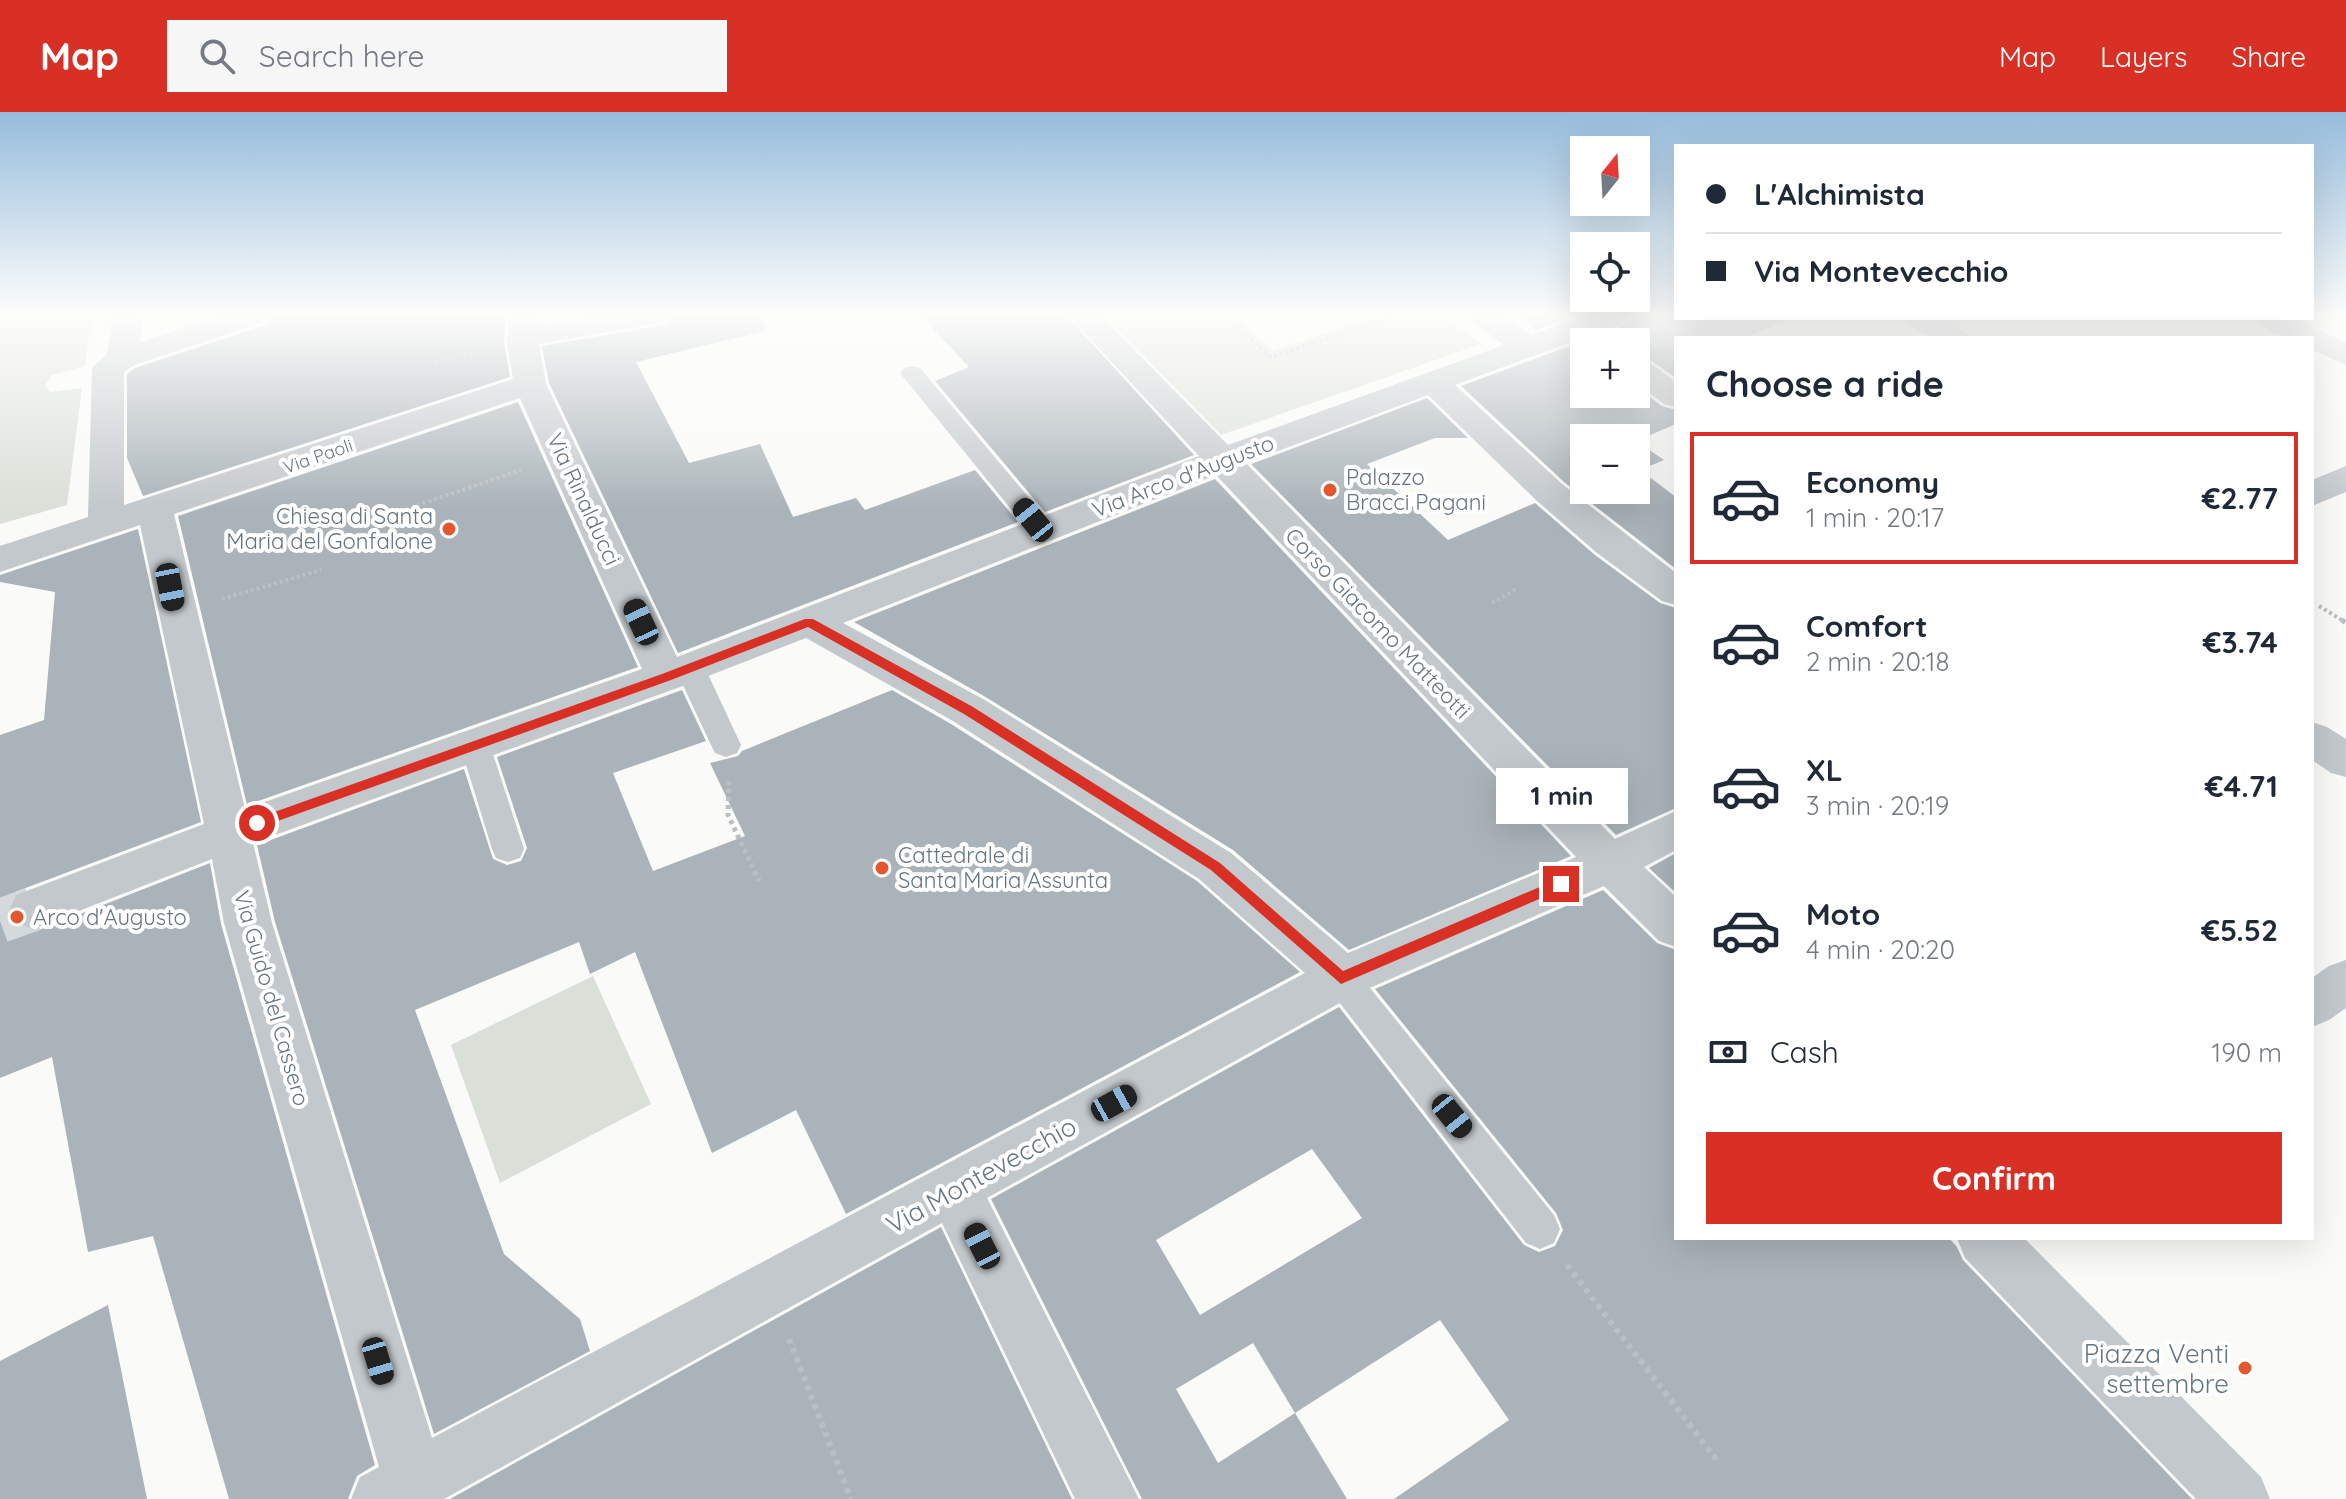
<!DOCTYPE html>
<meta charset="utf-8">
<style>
:root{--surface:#fff;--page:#f6f6f7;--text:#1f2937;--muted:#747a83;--line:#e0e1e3;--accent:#d93025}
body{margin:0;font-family:Quicksand,sans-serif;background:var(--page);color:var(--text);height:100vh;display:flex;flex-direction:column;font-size:30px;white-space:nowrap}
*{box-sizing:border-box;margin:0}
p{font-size:26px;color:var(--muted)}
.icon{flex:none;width:44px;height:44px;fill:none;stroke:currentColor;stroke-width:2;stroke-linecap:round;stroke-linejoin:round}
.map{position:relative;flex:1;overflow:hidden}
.details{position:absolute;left:1674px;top:224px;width:640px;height:904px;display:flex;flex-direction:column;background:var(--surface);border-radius:0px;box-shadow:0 8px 32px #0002}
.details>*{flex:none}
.guide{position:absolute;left:1674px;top:32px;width:640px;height:176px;border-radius:0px;box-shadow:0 8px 32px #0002;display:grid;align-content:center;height:176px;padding:0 32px;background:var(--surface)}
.needle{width:52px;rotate:18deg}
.tools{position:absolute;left:1570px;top:24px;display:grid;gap:16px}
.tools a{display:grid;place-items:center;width:80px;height:80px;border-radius:0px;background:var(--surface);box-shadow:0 8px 32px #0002;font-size:40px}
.end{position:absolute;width:36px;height:36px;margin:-18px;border:10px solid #d93025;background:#fff;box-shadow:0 0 0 4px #fff}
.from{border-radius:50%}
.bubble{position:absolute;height:56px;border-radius:0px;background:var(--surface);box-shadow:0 8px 32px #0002;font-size:26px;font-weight:800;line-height:56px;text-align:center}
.car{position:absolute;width:24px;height:48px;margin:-24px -12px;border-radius:10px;box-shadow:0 0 6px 2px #0007;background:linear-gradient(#222 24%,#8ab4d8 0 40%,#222 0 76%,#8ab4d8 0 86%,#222 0)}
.guide b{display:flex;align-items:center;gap:28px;height:76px;font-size:30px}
.guide b+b{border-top:2px solid var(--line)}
.guide i{width:20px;height:20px;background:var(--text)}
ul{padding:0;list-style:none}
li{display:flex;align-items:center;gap:24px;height:132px;margin:0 16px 12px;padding:0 16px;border:4px solid transparent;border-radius:0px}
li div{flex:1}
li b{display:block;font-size:30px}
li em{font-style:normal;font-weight:800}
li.on{border-color:var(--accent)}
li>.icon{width:72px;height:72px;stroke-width:1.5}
h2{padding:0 32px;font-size:36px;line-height:96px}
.pay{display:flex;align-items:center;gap:20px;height:88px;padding:0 32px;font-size:30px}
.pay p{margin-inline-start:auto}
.primary-button{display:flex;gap:16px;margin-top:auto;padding:16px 32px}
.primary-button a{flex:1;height:92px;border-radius:0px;background:var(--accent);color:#fff;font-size:32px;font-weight:800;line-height:92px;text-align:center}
header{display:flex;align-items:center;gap:48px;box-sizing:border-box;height:112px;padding:0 40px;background:var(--accent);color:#fff}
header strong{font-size:38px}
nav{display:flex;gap:44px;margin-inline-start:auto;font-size:28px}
.search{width:560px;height:72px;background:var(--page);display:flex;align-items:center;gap:20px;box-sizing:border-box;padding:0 28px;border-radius:0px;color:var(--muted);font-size:30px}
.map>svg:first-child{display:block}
</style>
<header>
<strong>Map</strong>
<div class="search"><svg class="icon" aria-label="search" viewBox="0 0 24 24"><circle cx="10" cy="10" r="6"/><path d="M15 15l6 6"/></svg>Search here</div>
<nav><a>Map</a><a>Layers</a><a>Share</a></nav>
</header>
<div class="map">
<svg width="2346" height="1387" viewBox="0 0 2346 1387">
<rect width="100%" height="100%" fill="#fafaf8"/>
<g fill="#dadfd7">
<path d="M0 203H91L85 254 52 263 45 273 50 280 82 276 67 393 0 412Z"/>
<path d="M1104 203H1232L1273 239 1379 203H1444L1481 232 1221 323Z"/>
<path d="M593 864 651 992 500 1071 451 933Z"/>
</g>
<g fill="#aab3b9" fill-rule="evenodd">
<path d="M271 202H506L504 230 510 265 143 384 127 346V262L135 256 265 213Z"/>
<path d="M671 202H763L765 219 636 250 689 351 760 332 793 405 856 386 865 398 975 358 1018 410 678 541 549 271 542 234 665 213Z"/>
<path d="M919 202H1065L1194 343 1045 400 935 269 969 255Z"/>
<path d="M1515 202H1579L1536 218Z"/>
<path d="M1632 202H1676V206H1792L1744 226H1676V266L1649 247 1636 243V230H1584V282H1636V275L1662 294 1676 298V312L1636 329V326H1584V378H1636V329L1664 348 1640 358 1676 385V457L1564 370 1461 274 1626 213Z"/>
<path d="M1427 286 1468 326H1435L1367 352 1448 428 1535 391 1595 443 1660 491 1676 496V696L1616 723 1251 352Z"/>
<path d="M518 290 638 555 247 693 178 404Z"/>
<path d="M1215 367 1571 744 1349 838 1233 738 984 584 854 510Z"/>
<path d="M138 417 201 710 15 780 7 798 15 814 34 820 210 751 221 812 375 1353 357 1364 348 1387H229L153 1124 88 1140 52 945 0 966V623L44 608 55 480 0 470V463Z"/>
<path d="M682 578 706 629 613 661 653 759 745 724 710 651 738 644 742 639 892 578 951 612 1197 769 1300 860 846 1102 796 998 712 1041 635 840 590 862 579 830 415 898 504 1142 580 1207 590 1239 434 1322 275 810 257 733 464 657 493 747 507 753 521 749 527 736 497 645Z"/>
<path d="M1676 741V781L1649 756Z"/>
<path d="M1603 778 1657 831 1676 838V1126H1949L1957 1135 1963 1148 2192 1387H1394L1509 1308 1440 1208 1295 1301 1347 1387H1142L991 1087 1339 895 1524 1133 1539 1140 1555 1134 1563 1118 1556 1101 1375 877ZM1312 1037 1362 1106 1200 1203 1156 1128ZM1253 1231 1295 1301 1218 1351 1176 1277Z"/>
<path d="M941 1115 1072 1387H450Z"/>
<path d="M108 1193 147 1387H0V1249Z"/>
</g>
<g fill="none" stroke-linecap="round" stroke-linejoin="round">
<path stroke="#d5d9db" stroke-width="44" stroke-dasharray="44 22" stroke-linecap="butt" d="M0 809 33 797"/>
<g stroke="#bbbfc2" stroke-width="4" stroke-dasharray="3 3" stroke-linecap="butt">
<path d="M1224 203 1271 245 1398 203"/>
<path d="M1658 203 1669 210"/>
<path d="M434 250 479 240"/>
<path d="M1587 325 1621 311"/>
<path d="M383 405 521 358"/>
<path d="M222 487 321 458"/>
<path d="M1492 491 1518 476"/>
<path d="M2319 494 2345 510"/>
</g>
<g stroke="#bbbfc2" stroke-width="5" stroke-dasharray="4 4" stroke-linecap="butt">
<path d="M2342 508 2346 511"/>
<path d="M729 669 728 703 759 769"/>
</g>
<g stroke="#bbbfc2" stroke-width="6" stroke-dasharray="5 5" stroke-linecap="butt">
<path d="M1567 1153 1719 1351"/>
<path d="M789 1227 851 1387"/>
</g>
<g fill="#c3c8cc" fill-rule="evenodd">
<path d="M912 254 920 256 1051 412 1055 418 1051 424 1042 427 1033 424 904 266 900 261 904 256Z"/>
<path d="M690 545 700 549 705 556 741 633 737 641 726 645 715 641 711 633 675 556 680 549Z"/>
<path d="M475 621 486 625 490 633 524 737 520 746 508 750 496 746 492 737 460 633 464 625Z"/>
<path d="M1341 851 1353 855 1554 1103 1560 1117 1554 1131 1540 1137 1526 1131 1329 877 1323 866 1329 855Z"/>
</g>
<g fill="#c3c8cc" fill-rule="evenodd">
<path d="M112 203H142L140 230 224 203H268L264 210 134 253 124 260V393L513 267 507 230 509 203H539V213L601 203H668L664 210 653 212 539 232 546 272 677 545 1199 344 1068 203H1100L1228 333 1504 233 1473 210 1469 203H1503L1531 223 1586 203H1629L1625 210 1455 273 1562 372 1676 461V493L1662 489 1597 441 1537 389 1428 283 1246 351 1615 727 1676 699V738L1644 755 1676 785V835L1659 829 1604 774 1358 881 987 1086 1139 1387H1075L942 1111 444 1387H351L360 1365 379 1355 224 811 212 747 33 817 16 811 10 797 16 783 204 712 140 413 0 460V434L88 405 92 256 107 242ZM520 286 642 557 245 697 174 402ZM1216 363 1576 745 1348 841 1231 741 983 587 843 511ZM806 526 953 609 1199 767 1305 861 432 1326 272 811 253 731 680 575Z"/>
<path d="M1905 206C1930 206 1954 204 1970 226 1945 226 1921 229 1905 206Z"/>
<path d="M2255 206H2295L2346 231V253L2312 238V226C2292 226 2268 224 2255 206Z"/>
<path d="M1636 246 1647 249 1676 270V295L1664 292 1636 271Z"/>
<path d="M2346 354V380L2312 394V368Z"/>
<path d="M2312 610 2327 615 2346 627V665L2331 661 2312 648Z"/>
<path d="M2346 848V896L2329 908 2312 915V866L2329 854Z"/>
<path d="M1957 1126H2024L2261 1365 2270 1387H2196L1965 1146Z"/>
</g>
</g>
<linearGradient id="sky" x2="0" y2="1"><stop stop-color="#96bcdc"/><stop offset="0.51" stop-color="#fdfdfc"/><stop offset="1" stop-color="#fdfdfc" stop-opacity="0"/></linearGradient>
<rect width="2346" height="397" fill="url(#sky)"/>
<path fill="#d93025" d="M805 507H813L973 595 1220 751 1343 859 1556 768 1561 766 1567 772 1565 776 1341 872 1211 758 964 602 808 515 671 568 261 715 257 717 250 711 252 708 662 562Z"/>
<g fill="#e4572e" stroke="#fff" stroke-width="3">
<circle cx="1330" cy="378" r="8"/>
<circle cx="449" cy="417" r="8"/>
<circle cx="882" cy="756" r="8"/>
<circle cx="17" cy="805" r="8"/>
<circle cx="2245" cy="1256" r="8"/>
</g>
<g text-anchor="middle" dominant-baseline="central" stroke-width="8" stroke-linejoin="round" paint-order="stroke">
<g font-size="18" fill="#657683" stroke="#fff">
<text transform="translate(318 344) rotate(-19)">Via Paoli</text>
</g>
<g font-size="22" fill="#657683" stroke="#fff">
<text transform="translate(1183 364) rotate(-21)">Via Arco d'Augusto</text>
<text transform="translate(584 387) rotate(65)">Via Rinalducci</text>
<text transform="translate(1378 511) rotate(46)">Corso Giacomo Matteotti</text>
<text transform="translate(272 886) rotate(74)">Via Guido del Cassero</text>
</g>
<g font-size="22" fill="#657683" stroke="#fff" text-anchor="start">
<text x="1346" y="365">Palazzo<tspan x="1346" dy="25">Bracci Pagani</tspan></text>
<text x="433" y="404" text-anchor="end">Chiesa di Santa<tspan x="433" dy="25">Maria del Gonfalone</tspan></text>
<text x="898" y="743">Cattedrale di<tspan x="898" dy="25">Santa Maria Assunta</tspan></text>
<text x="33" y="805">Arco d'Augusto</text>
</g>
<g font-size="26" fill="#657683" stroke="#fff">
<text transform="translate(981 1063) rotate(-29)">Via Montevecchio</text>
</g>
<g font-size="26" fill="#657683" stroke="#fff" text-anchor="end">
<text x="2229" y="1241">Piazza Venti<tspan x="2229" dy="30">settembre</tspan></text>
</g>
</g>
</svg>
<div class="tools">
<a><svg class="needle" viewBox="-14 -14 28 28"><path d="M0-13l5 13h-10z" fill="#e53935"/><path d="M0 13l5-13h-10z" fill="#747a83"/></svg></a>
<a><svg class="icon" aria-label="locate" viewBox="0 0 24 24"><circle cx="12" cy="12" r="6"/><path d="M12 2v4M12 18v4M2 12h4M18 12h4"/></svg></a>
<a>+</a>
<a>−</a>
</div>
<i class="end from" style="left:257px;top:711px"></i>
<i class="end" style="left:1561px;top:772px"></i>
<div class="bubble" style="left:1496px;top:656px;width:132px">1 min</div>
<i class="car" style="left:1033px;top:408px;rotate:321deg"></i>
<i class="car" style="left:170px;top:475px;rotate:169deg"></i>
<i class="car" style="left:641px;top:510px;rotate:335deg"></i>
<i class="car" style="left:1114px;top:991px;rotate:61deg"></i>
<i class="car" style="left:1452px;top:1004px;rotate:141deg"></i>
<i class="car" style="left:982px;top:1134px;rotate:333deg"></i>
<i class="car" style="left:378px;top:1249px;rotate:163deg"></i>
<div class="guide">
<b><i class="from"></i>L'Alchimista</b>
<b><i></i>Via Montevecchio</b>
</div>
<section class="details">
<h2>Choose a ride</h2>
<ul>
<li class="on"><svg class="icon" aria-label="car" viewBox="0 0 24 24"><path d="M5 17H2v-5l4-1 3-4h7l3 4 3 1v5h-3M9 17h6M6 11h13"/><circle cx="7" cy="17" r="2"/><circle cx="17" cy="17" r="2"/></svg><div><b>Economy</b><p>1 min · 20:17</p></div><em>€2.77</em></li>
<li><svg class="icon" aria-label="car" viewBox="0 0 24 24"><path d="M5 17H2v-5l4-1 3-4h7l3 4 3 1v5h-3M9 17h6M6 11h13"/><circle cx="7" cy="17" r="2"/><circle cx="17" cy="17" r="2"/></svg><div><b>Comfort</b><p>2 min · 20:18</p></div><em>€3.74</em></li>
<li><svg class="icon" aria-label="car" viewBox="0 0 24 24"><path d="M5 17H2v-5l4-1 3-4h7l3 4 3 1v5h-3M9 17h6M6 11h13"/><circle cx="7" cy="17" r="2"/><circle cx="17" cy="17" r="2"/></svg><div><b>XL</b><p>3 min · 20:19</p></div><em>€4.71</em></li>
<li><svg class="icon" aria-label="car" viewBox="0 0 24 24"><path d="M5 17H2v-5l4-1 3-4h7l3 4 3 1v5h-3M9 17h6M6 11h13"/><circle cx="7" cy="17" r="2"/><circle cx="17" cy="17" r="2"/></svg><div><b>Moto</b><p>4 min · 20:20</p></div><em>€5.52</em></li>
</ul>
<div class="pay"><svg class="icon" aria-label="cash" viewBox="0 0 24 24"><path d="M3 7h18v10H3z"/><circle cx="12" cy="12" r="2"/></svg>Cash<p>190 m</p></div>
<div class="primary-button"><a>Confirm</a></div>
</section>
</div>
